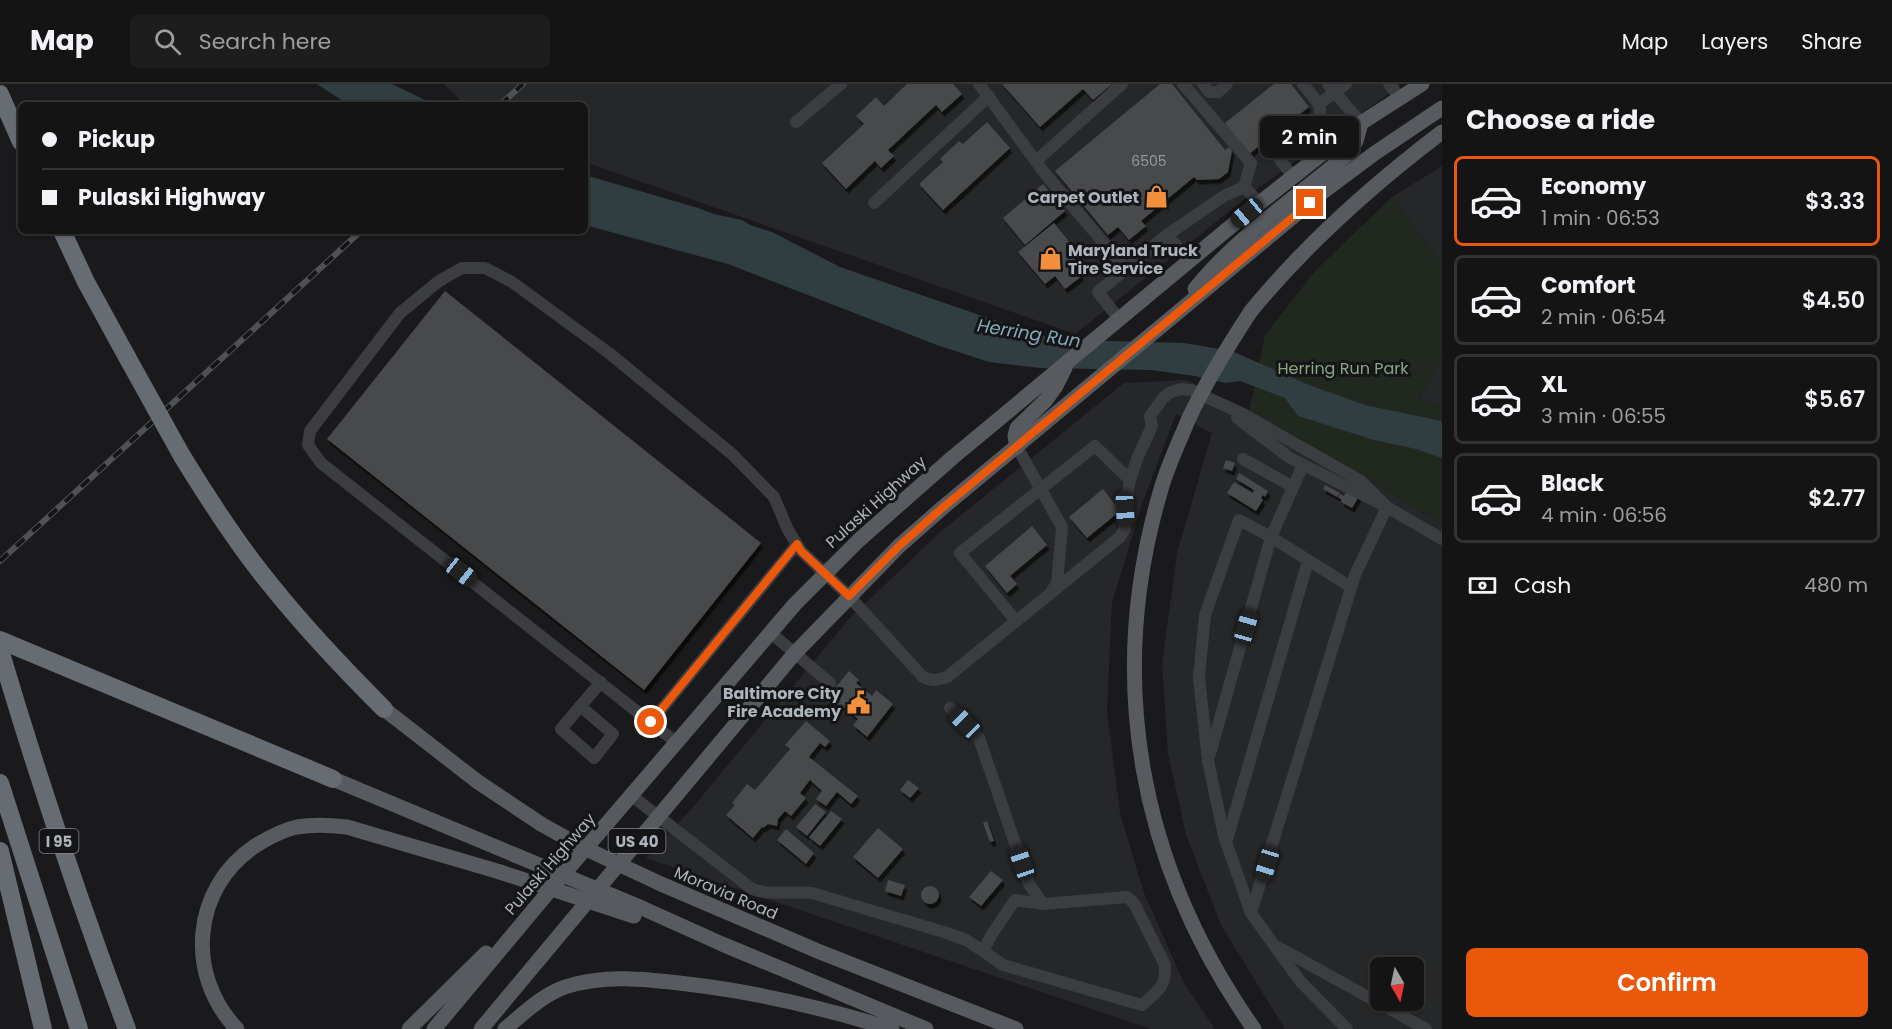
<!DOCTYPE html>
<meta charset="utf-8">
<style>
:root{--surface:#141415;--page:#1d1d1e;--text:#f1f3f6;--muted:#9d9ea0;--line:#333334;--accent:#ea580c}
body{margin:0;font-family:Poppins,sans-serif;background:var(--page);color:var(--text);height:100vh;display:flex;flex-direction:column;font-size:22px;white-space:nowrap}
*{box-sizing:border-box;margin:0}
p{font-size:20px;color:var(--muted)}
.icon{flex:none;width:33px;height:33px;fill:none;stroke:currentColor;stroke-width:2;stroke-linecap:round;stroke-linejoin:round}
.map{position:relative;flex:1;overflow:hidden}
.side{display:flex;flex-direction:column;background:var(--surface);width:450px}
.side>*{flex:none}
.top-card{position:absolute;left:18px;top:18px;width:570px;height:132px;border-radius:9px;box-shadow:0 2px 4px #0004,0 0 0 2px var(--line);display:grid;align-content:center;height:132px;padding:0 24px;background:var(--surface)}
.needle{width:39px;rotate:171deg}
.controls{position:absolute;left:1370px;top:873px;display:grid;gap:12px}
.controls a{display:grid;place-items:center;width:54px;height:54px;border-radius:9px;background:var(--surface);box-shadow:0 2px 4px #0004,0 0 0 2px var(--line);font-size:30px}
.end{position:absolute;width:27px;height:27px;margin:-14px;border:8px solid #ea580c;background:#fff;box-shadow:0 0 0 3px #fff}
.from{border-radius:50%}
.bubble{position:absolute;height:42px;border-radius:9px;background:var(--surface);box-shadow:0 2px 4px #0004,0 0 0 2px var(--line);font-size:20px;font-weight:600;line-height:42px;text-align:center}
.car{position:absolute;width:18px;height:36px;margin:-18px -9px;border-radius:8px;box-shadow:0 0 4px 2px #0007;background:linear-gradient(#222 24%,#8ab4d8 0 40%,#222 0 76%,#8ab4d8 0 86%,#222 0)}
.top-card b{display:flex;align-items:center;gap:21px;height:57px;font-size:22px}
.top-card b+b{border-top:2px solid var(--line)}
.top-card i{width:15px;height:15px;background:var(--text)}
ul{padding:0;list-style:none}
li{display:flex;align-items:center;gap:18px;height:90px;margin:0 12px 9px;padding:0 12px;border:3px solid var(--line);border-radius:9px}
li div{flex:1}
li b{display:block;font-size:22px}
li em{font-style:normal;font-weight:600}
li.on{border-color:var(--accent)}
li>.icon{width:54px;height:54px;stroke-width:1.5}
h2{padding:0 24px;font-size:27px;line-height:72px}
.pay{display:flex;align-items:center;gap:15px;height:66px;padding:0 24px;font-size:22px}
.pay p{margin-inline-start:auto}
.button{display:flex;gap:12px;margin-top:auto;padding:12px 24px}
.button a{flex:1;height:69px;border-radius:9px;background:var(--accent);color:#fff;font-size:24px;font-weight:600;line-height:69px;text-align:center}
header{display:flex;align-items:center;gap:36px;box-sizing:border-box;height:84px;padding:0 30px;background:var(--surface);border-bottom:2px solid var(--line)}
header strong{font-size:28px}
nav{display:flex;gap:33px;margin-inline-start:auto;font-size:21px}
.search{width:420px;height:54px;background:var(--page);display:flex;align-items:center;gap:15px;box-sizing:border-box;padding:0 21px;border-radius:9px;color:var(--muted);font-size:22px}
main{display:flex;flex:1;min-height:0}
.map>svg:first-child{display:block}
</style>
<header>
<strong>Map</strong>
<div class="search"><svg class="icon" aria-label="search" viewBox="0 0 24 24"><circle cx="10" cy="10" r="6"/><path d="M15 15l6 6"/></svg>Search here</div>
<nav><a>Map</a><a>Layers</a><a>Share</a></nav>
</header>
<main>
<div class="map">
<svg width="1442" height="945" viewBox="0 0 1442 945">
<defs>
<filter id="shadow"><feDropShadow dx="2.5" dy="4.5" stdDeviation="0" flood-color="#0009"/></filter>
</defs>
<rect width="100%" height="100%" fill="#1a1a1c"/>
<g fill="#262729" fill-rule="evenodd">
<path d="M444 0H1402L1264 100 1075 250 585 78V21H465Z"/>
<path d="M1442 82V180L1392 113Z"/>
<path d="M1442 273V322L1419 314Z"/>
<path d="M1187 296 1318 365 1442 440V945H1285L1221 841 1186 751 1168 669 1162 581 1177 469 1212 349 1176 330 1142 420 1112 519 1107 626 1120 729 1144 809 1184 899 1215 945H1151L646 774 693 723 849 535 939 449 1124 299ZM1380 884H1413V916H1380Z"/>
</g>
<path fill="#202820" d="M1392 113 1442 180V273L1419 314 1442 322V440L1318 365 1249 329 1265 251 1315 187Z"/>
<g fill="#303d41">
<path d="M317 0H392L425 16 431 21H349Z"/>
<path d="M585 91 698 124 714 130 742 136 750 141 772 148 840 183 1038 251 1073 256 1184 259 1232 267 1309 301 1365 321 1442 337V374L1416 365 1374 356 1298 332 1285 314 1240 297 1225 299 1195 292 1151 286 1040 284 989 278 937 261 728 180 585 141Z"/>
</g>
<g fill="#47494c" filter="url(#shadow)">
<path d="M907 0H953L962 10 942 28 936 21 888 66 894 72 881 84 875 77 846 105 822 79 864 40 856 32 876 13 884 22Z"/>
<path d="M1002 0H1112L1093 16 1083 5 1040 43Z"/>
<path d="M1160 0H1172L1225 66 1229 63 1232 67 1228 88 1219 95 1197 96 1194 93 1141 137 1146 142 1129 156 1118 143 1108 151 1055 87Z"/>
<path d="M1274 0H1291L1309 23 1249 70 1225 39Z"/>
<path d="M987 38 1010 64 943 126 919 100 943 78 940 75 959 57 963 60Z"/>
<path d="M1043 100 1065 127 1025 161 1003 134Z"/>
<path d="M1054 139 1080 171 1071 179 1082 192 1065 205 1055 192 1045 200 1018 168Z"/>
<path d="M445 207 761 459 644 606 327 355Z"/>
<path d="M1226 376 1235 379 1232 387 1223 384Z"/>
<path d="M1239 389 1268 407 1265 413 1263 411 1261 414 1263 416 1256 427 1227 409 1234 398 1253 409 1254 406 1236 395Z"/>
<path d="M1352 397 1364 404 1352 424 1341 418 1342 416 1338 413 1340 410 1344 412Z"/>
<path d="M1325 401 1340 409 1337 413 1323 405Z"/>
<path d="M1103 405 1120 427 1087 454 1069 433Z"/>
<path d="M1032 442 1047 461 1010 492 1017 500 1007 509 985 482Z"/>
<path d="M849 587 859 596 856 599 872 612 876 606 893 620 867 653 853 641 858 635 840 620 836 625 825 616Z"/>
<path d="M806 637 830 657 825 663 820 659 809 673 858 712 851 720 837 708 826 722 816 715 822 707 810 696 800 709 806 714 791 732 785 727 778 735 777 742 768 740 763 744 762 743 753 754 726 731 735 721 732 719 747 700 755 706 790 665 785 661Z"/>
<path d="M908 696 919 704 910 714 900 706Z"/>
<path d="M815 720 826 728 807 752 796 743Z"/>
<path d="M831 727 842 735 820 762 809 753Z"/>
<path d="M987 737 994 757 990 758 983 739Z"/>
<path d="M878 744 903 765 878 794 853 773Z"/>
<path d="M786 745 814 769 806 780 777 756Z"/>
<path d="M991 787 1003 796 981 822 969 813Z"/>
<path d="M888 796 905 801 901 812 885 807Z"/>
<circle cx="930" cy="811" r="9"/>
</g>
<g fill="none" stroke-linecap="round" stroke-linejoin="round">
<g stroke="#3b3d41" stroke-width="12">
<path d="M979 0 1046 91 1126 185"/>
<path d="M1183 0 1251 79 1244 103 1260 119"/>
<path d="M1203 0 1209 8H1218L1227 0"/>
<path d="M1303 0 1319 20 1346 0"/>
<path d="M1328 0 1361 39"/>
<path d="M1389 0 1400 14"/>
<path d="M796 38 841 0"/>
<path d="M1310 46C1319 39 1322 30 1319 20"/>
<path d="M1036 77 1122 0"/>
<path d="M1293 93 1278 73 1279 69 1310 46 1328 64"/>
<path d="M874 119 989 12"/>
<path d="M1167 151 1224 112 1244 103"/>
<path d="M1119 235 1098 208 1167 151 1190 177"/>
<path d="M1237 334 1290 374 1387 423 1442 455"/>
<path d="M1017 363 1062 443 1057 500 1052 506"/>
<path d="M1243 375 1293 403"/>
<path d="M1016 537 960 469 1095 362 1130 396"/>
<path d="M771 549 830 599"/>
<path d="M580 622 613 650 594 674 561 645 601 598"/>
<path d="M950 624 979 654 1029 800 1043 820"/>
<path d="M651 638 797 460"/>
<path d="M677 659 321 379 308 361 310 347 400 229 439 197 462 184H485L512 198 609 269 732 370 774 413 788 446 801 467 849 512 922 592C931 598 937 596 947 593L1120 453 1125 444V425L1130 396 1137 375 1152 342 1150 332 1163 314 1171 308 1181 305 1191 306 1243 330 1361 397 1387 423"/>
<path d="M1210 670 1271 453 1303 381"/>
<path d="M632 712 752 805C772 812 791 807 812 809L947 849 966 856 983 867"/>
<path d="M1226 759 1308 477"/>
<path d="M1127 813 1134 819 1165 881C1166 903 1158 907 1142 921L1003 881 983 867 992 850 1015 816 1043 820Z"/>
<path d="M1251 829 1355 491 1387 423"/>
<path d="M1278 863 1426 945"/>
<path d="M1347 945 1300 897 1251 829 1224 752 1208 677 1199 593 1205 531 1239 436 1271 453 1351 503"/>
</g>
<g stroke="#575b60" stroke-width="15">
<path d="M1195 205C1237 152 1299 112 1350 68L1356 57 1361 39"/>
<path d="M1251 227C1307 159 1372 101 1442 48"/>
<path d="M1189 334C1180 356 1169 379 1162 402 1104 594 1139 782 1254 945"/>
<path d="M1017 363 1015 352 1017 344 1046 316 1056 302 1065 284"/>
<path d="M384 625 478 698 541 740"/>
<path d="M333 695 515 771"/>
<path d="M661 800 820 868 1016 945"/>
<path d="M642 824 722 860 926 945"/>
<path d="M237 945C185 891 192 804 255 762 268 754 282 746 297 743 314 740 330 741 347 743L500 788"/>
<path d="M409 945 486 869"/>
<path d="M434 945 556 799 795 520 859 456 952 374 1247 129 1361 39 1422 0"/>
<path d="M481 945 795 569 899 462 941 425 1324 107 1375 69 1442 24"/>
<path d="M505 945C523 930 542 911 565 903 604 890 646 895 687 900 757 908 824 924 892 945"/>
</g>
<g stroke="#676c72" stroke-width="18">
<path d="M0 10 21 58"/>
<path d="M62 147 86 198 127 273"/>
<path d="M182 372C209 416 237 460 270 500 305 544 344 585 384 625"/>
<path d="M0 556 333 695"/>
<path d="M0 566C38 694 80 820 127 945"/>
<path d="M0 699 79 945"/>
<path d="M0 767 43 945"/>
</g>
<defs>
<g id="rail">
<path d="M500 21 523 0"/>
<path d="M0 477 361 147"/>
</g>
</defs>
<use href="#rail" stroke="#4e5256" stroke-width="6"/>
<use href="#rail" stroke="#151517" stroke-width="4" stroke-dasharray="11" stroke-linecap="butt"/>
<g stroke="#575b60" stroke-width="15">
<path d="M1189 334C1207 296 1228 262 1251 227"/>
<path d="M541 740 582 763 661 800"/>
<path d="M515 771 642 824"/>
<path d="M500 788 634 832"/>
</g>
<path stroke="#676c72" stroke-width="18" d="M127 273 182 372"/>
</g>
<g fill="none" stroke-linecap="round" stroke-linejoin="round">
<path stroke="#ea580c" stroke-width="8" d="M651 638 797 460 801 467 849 512 899 462 941 425 1310 119"/>
</g>
<defs>
<symbol id="shop-bare" viewBox="-9 -9 18 18"><path d="M-5-2.5h2.3a2.7 3.5 0 0 1 5.4 0H5L5.5 6h-11ZM-1.5-2.5h3a1.5 2.3 0 0 0-3 0Z" fill="#f18f3d" stroke="#151517" stroke-width="2.5" paint-order="stroke"/></symbol>
<symbol id="civic-bare" viewBox="-9 -9 18 18"><path d="M-.6-6.5H3V-4.5H.6V-3L4-1V1h2V6H-6V1h2V-1L-.6-3ZM-1.2 2.5V6h2.4V2.5Z" fill="#f18f3d" stroke="#151517" stroke-width="2.5" paint-order="stroke"/></symbol>
</defs>
<g fill-rule="evenodd">
<use href="#shop-bare" x="1140" y="96" width="33" height="33"/>
<use href="#shop-bare" x="1034" y="158" width="33" height="33"/>
<use href="#civic-bare" x="842" y="602" width="33" height="33"/>
</g>
<g text-anchor="middle" dominant-baseline="central" stroke-width="6" stroke-linejoin="round" paint-order="stroke">
<g font-size="14" fill="#9499a0">
<text x="1149" y="77">6505</text>
</g>
<g fill="#151517" stroke="#7f848a" stroke-width="1.5">
<rect x="39.5" y="745" width="39" height="24" rx="4.5"/>
<rect x="608.5" y="745" width="57" height="24" rx="4.5"/>
</g>
<g font-size="15" font-weight="bold" fill="#adb4bc">
<text x="59" y="757">I 95</text>
<text x="637" y="757">US 40</text>
</g>
<g font-size="16" font-weight="bold" fill="#adb4bc" stroke="#151517" text-anchor="end">
<text x="1139" y="113">Carpet Outlet</text>
<text x="1068" y="166" text-anchor="start">Maryland Truck<tspan x="1068" dy="18">Tire Service</tspan></text>
<text x="841" y="609">Baltimore City<tspan x="841" dy="18">Fire Academy</tspan></text>
</g>
<g font-size="16" fill="#89a684" stroke="#151517">
<text x="1343" y="284">Herring Run Park</text>
</g>
<g font-size="16" fill="#adb4bc" stroke="#151517">
<text transform="translate(876 418) rotate(-42)">Pulaski Highway</text>
<text transform="translate(550 780) rotate(-49)">Pulaski Highway</text>
<text transform="translate(726 809) rotate(23)">Moravia Road</text>
</g>
<g font-size="18" font-style="italic" fill="#85a9b6" stroke="#151517">
<text transform="translate(1029 249) rotate(9)">Herring Run</text>
</g>
</g>
</svg>
<div class="controls">
<a><svg class="needle" viewBox="-14 -14 28 28"><path d="M0-13l5 13h-10z" fill="#e53935"/><path d="M0 13l5-13h-10z" fill="#9d9ea0"/></svg></a>
</div>
<i class="end from" style="left:651px;top:638px"></i>
<i class="end" style="left:1310px;top:119px"></i>
<div class="bubble" style="left:1260px;top:32px;width:99px">2 min</div>
<i class="car" style="left:1247px;top:129px;rotate:230deg"></i>
<i class="car" style="left:1125px;top:425px;rotate:177deg"></i>
<i class="car" style="left:461px;top:488px;rotate:128deg"></i>
<i class="car" style="left:1246px;top:543px;rotate:16deg"></i>
<i class="car" style="left:965px;top:639px;rotate:315deg"></i>
<i class="car" style="left:1022px;top:779px;rotate:341deg"></i>
<i class="car" style="left:1267px;top:780px;rotate:197deg"></i>
<div class="top-card">
<b><i class="from"></i>Pickup</b>
<b><i></i>Pulaski Highway</b>
</div>
</div>
<section class="side">
<h2>Choose a ride</h2>
<ul>
<li class="on"><svg class="icon" aria-label="car" viewBox="0 0 24 24"><path d="M5 17H2v-5l4-1 3-4h7l3 4 3 1v5h-3M9 17h6M6 11h13"/><circle cx="7" cy="17" r="2"/><circle cx="17" cy="17" r="2"/></svg><div><b>Economy</b><p>1 min · 06:53</p></div><em>$3.33</em></li>
<li><svg class="icon" aria-label="car" viewBox="0 0 24 24"><path d="M5 17H2v-5l4-1 3-4h7l3 4 3 1v5h-3M9 17h6M6 11h13"/><circle cx="7" cy="17" r="2"/><circle cx="17" cy="17" r="2"/></svg><div><b>Comfort</b><p>2 min · 06:54</p></div><em>$4.50</em></li>
<li><svg class="icon" aria-label="car" viewBox="0 0 24 24"><path d="M5 17H2v-5l4-1 3-4h7l3 4 3 1v5h-3M9 17h6M6 11h13"/><circle cx="7" cy="17" r="2"/><circle cx="17" cy="17" r="2"/></svg><div><b>XL</b><p>3 min · 06:55</p></div><em>$5.67</em></li>
<li><svg class="icon" aria-label="car" viewBox="0 0 24 24"><path d="M5 17H2v-5l4-1 3-4h7l3 4 3 1v5h-3M9 17h6M6 11h13"/><circle cx="7" cy="17" r="2"/><circle cx="17" cy="17" r="2"/></svg><div><b>Black</b><p>4 min · 06:56</p></div><em>$2.77</em></li>
</ul>
<div class="pay"><svg class="icon" aria-label="cash" viewBox="0 0 24 24"><path d="M3 7h18v10H3z"/><circle cx="12" cy="12" r="2"/></svg>Cash<p>480 m</p></div>
<div class="button"><a>Confirm</a></div>
</section>
</main>
